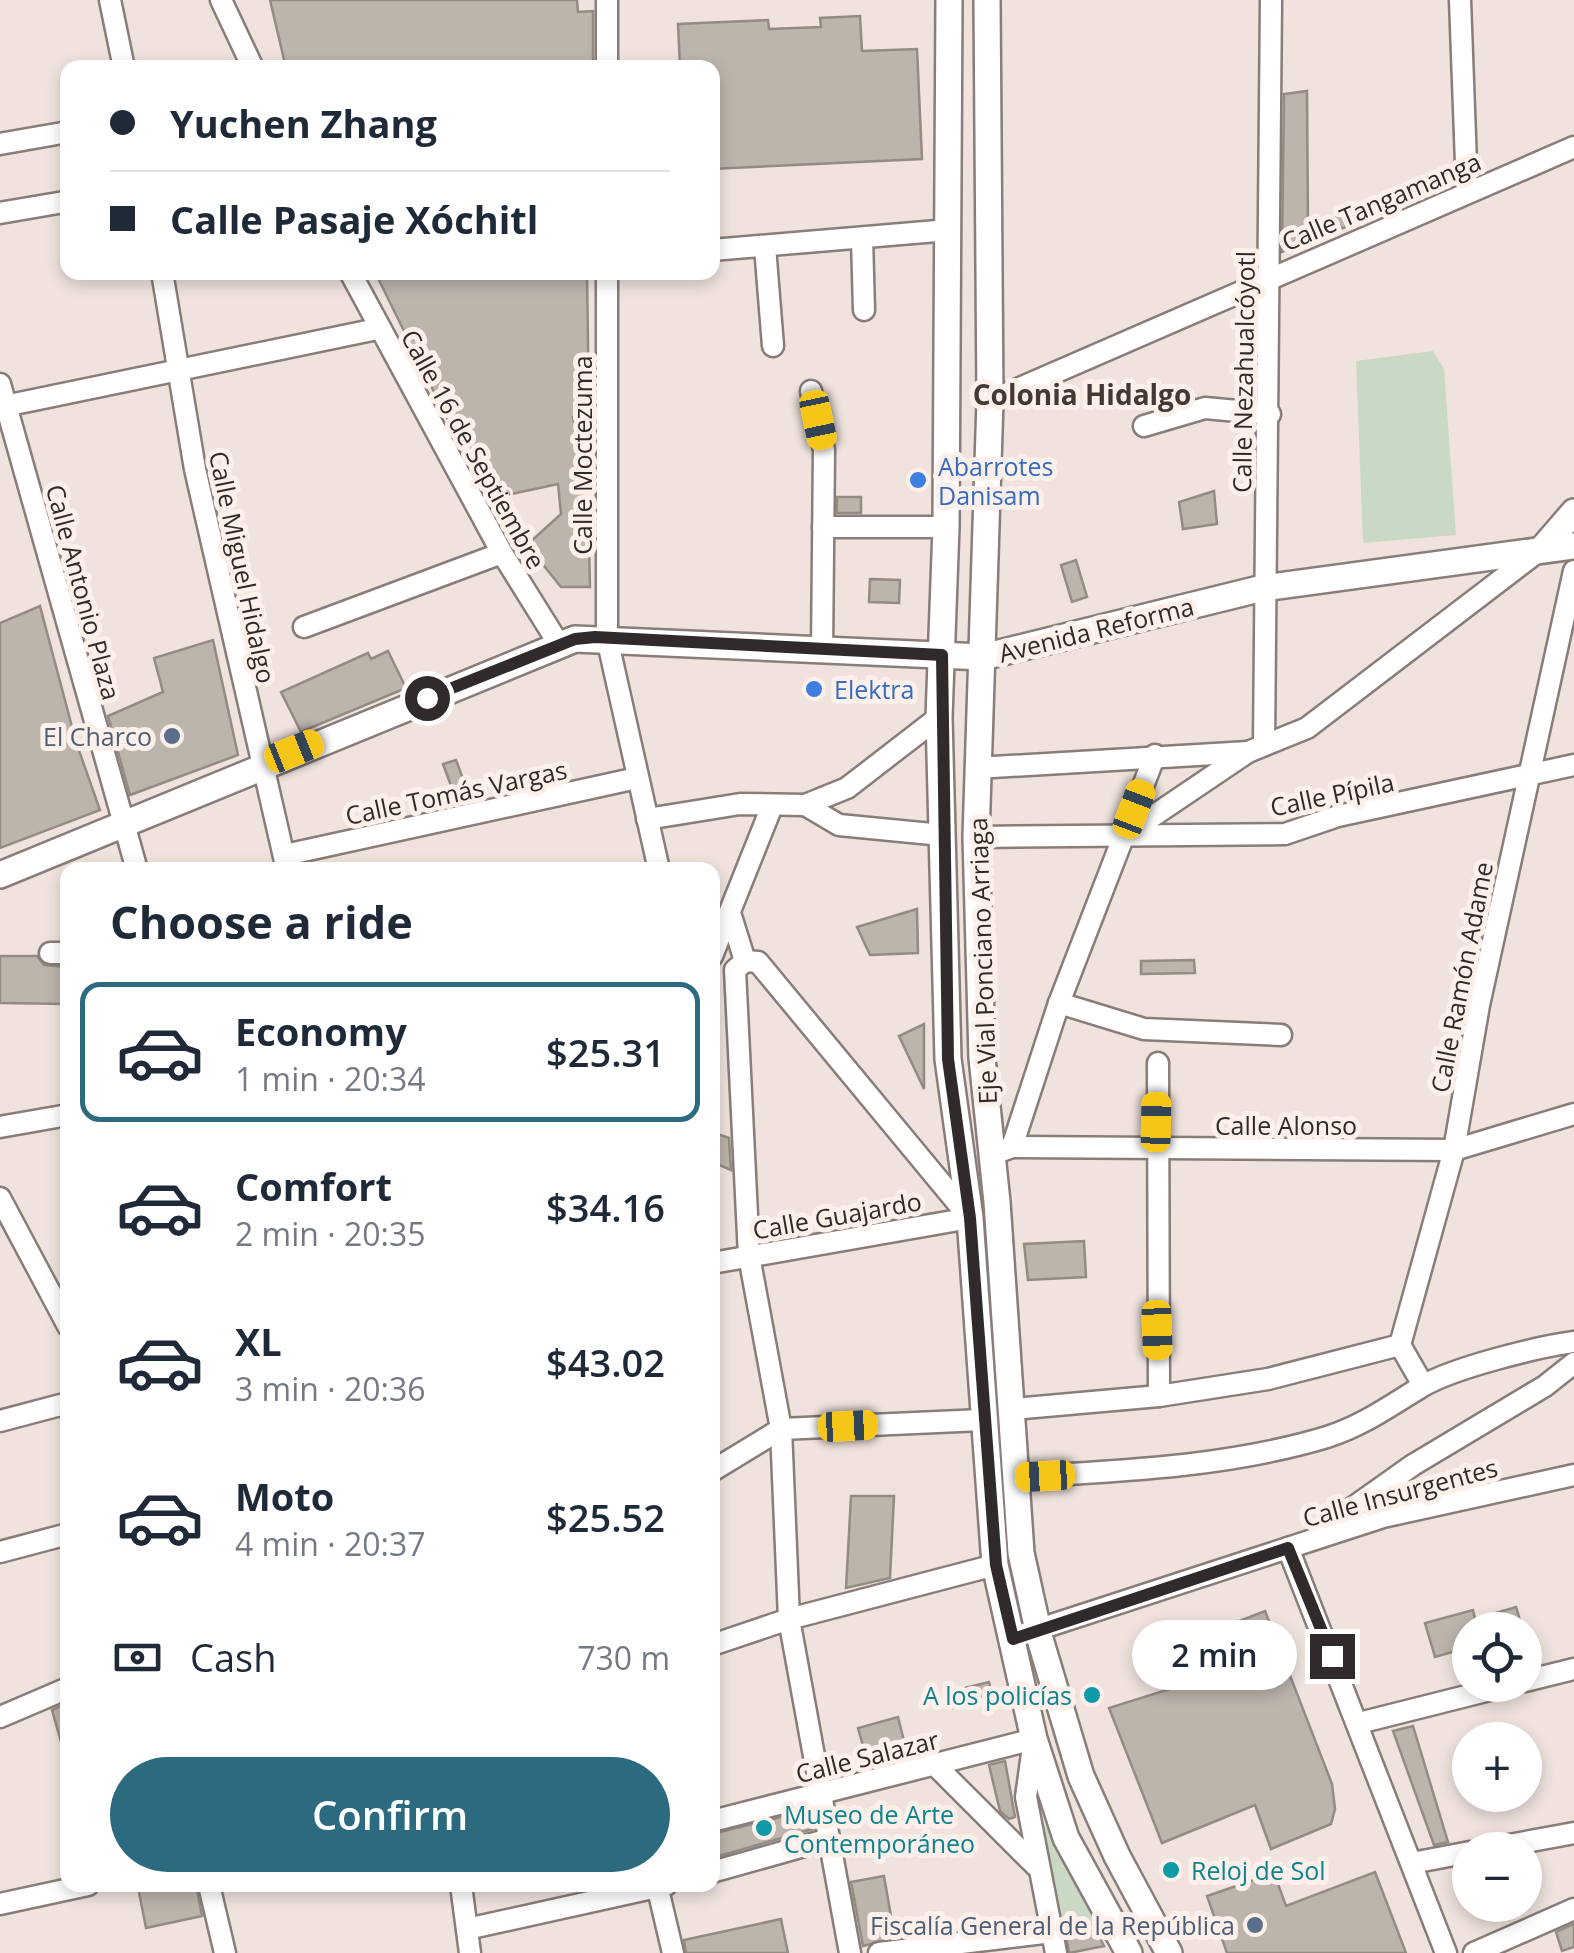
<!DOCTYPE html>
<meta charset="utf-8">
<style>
:root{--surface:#fff;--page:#f2f2f3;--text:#1f2937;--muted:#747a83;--line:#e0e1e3;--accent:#2c6a80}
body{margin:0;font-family:"Open Sans",sans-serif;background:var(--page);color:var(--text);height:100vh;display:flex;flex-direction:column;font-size:38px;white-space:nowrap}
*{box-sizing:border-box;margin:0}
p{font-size:32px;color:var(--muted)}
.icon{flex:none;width:55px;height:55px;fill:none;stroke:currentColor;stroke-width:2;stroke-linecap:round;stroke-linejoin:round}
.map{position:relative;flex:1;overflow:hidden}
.drawer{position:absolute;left:60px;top:862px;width:660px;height:1030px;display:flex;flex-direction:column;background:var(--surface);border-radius:20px;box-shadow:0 5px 15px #0003}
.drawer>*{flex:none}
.guide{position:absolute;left:60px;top:60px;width:660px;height:220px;border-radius:20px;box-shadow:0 5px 15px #0003;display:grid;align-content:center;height:220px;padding:0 50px;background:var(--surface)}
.tools{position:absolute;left:1452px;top:1612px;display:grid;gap:20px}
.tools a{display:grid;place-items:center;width:90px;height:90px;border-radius:50%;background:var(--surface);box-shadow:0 5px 15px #0003;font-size:50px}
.end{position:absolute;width:45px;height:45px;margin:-22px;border:12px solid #302b2a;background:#fff;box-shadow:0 0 0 5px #fff}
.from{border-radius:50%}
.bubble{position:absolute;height:70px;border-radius:35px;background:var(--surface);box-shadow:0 5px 15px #0003;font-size:32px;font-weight:600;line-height:70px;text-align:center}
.car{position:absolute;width:30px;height:60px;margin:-30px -15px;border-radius:12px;box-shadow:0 0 8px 2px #0007;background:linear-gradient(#f5c518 24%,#345 0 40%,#f5c518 0 76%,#345 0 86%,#f5c518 0)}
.guide b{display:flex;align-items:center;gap:35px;height:95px;font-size:38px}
.guide b+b{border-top:2px solid var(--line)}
.guide i{width:25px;height:25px;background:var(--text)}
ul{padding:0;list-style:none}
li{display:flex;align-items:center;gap:30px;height:140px;margin:0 20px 15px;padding:0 30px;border:5px solid transparent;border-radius:20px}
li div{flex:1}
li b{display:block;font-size:38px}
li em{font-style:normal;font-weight:600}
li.active{border-color:var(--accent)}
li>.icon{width:90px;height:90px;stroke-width:1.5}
h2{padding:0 50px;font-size:45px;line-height:120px}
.pay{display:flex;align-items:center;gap:25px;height:110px;padding:0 50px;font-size:38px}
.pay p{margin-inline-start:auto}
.button{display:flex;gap:20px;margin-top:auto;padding:20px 50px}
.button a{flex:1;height:115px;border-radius:60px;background:var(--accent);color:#fff;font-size:40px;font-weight:600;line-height:115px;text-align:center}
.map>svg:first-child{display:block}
</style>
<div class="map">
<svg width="1574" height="1953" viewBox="0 0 1574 1953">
<rect width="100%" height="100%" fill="#f0e3de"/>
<g fill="#cad9c4">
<path d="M1433 351 1444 369 1456 535 1363 543 1356 361Z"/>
<path d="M1043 1822 1103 1921 1059 1926 1038 1823Z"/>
</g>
<g fill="#bdb4ac" stroke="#948b83" stroke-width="2.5">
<path d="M270 0H577L578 12 593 11V68H286Z"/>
<path d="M860 16 862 51 917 49 922 159 712 169V68H680L678 24 768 20 769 29 821 27 820 18Z"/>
<path d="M1307 91 1308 228 1361 207 1366 219 1282 252 1284 94Z"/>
<path d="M375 272H587L589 415 573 417 583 474 582 515 588 523 580 531 589 546 590 587H561L527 545 561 514 558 484 498 497 487 460 467 459Z"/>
<path d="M1214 491 1217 524 1183 529 1179 502Z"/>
<rect x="837" y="497" width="24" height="16"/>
<path d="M1076 560 1087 597 1072 602 1061 565Z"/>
<path d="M870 579 900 580 899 603 869 602Z"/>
<path d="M40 606 76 742 100 810 0 848V623Z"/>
<path d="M213 640 238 755 130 795 108 716 163 692 154 658Z"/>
<path d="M388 651 406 688 301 732 281 692 368 653 371 659Z"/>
<path d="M456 760 470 798 457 802 443 764Z"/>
<path d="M917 909 918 953 870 955 857 927Z"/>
<path d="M0 956H37L44 965 68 967V1004L0 1003Z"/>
<path d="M1194 960 1195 973 1141 974V961Z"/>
<path d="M924 1024V1089L899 1036Z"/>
<path d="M712 1132 729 1138 731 1170 712 1162Z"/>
<path d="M1084 1241 1086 1277 1028 1280 1024 1244Z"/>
<path d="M851 1496H894L890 1578 846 1588Z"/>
<path d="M1516 1607 1523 1630H1470V1647L1435 1657 1425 1623 1473 1610 1475 1619Z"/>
<path d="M1265 1611 1332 1784 1335 1809 1331 1824 1271 1849 1255 1805 1162 1843 1109 1708 1208 1677 1192 1639Z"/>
<path d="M989 1682 993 1699 953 1708 949 1692Z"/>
<path d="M68 1703V1748L63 1749 52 1710Z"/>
<path d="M898 1717 908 1757 869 1767 858 1728Z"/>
<path d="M1413 1726 1448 1842 1434 1845 1393 1731Z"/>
<path d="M1005 1761 1015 1817 1009 1819 1000 1811 989 1765Z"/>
<path d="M810 1810 813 1829 712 1858V1834Z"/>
<path d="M1375 1872 1406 1953H1227L1207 1896 1274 1873 1286 1906Z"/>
<path d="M884 1876 892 1922 897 1921 900 1937 863 1946 851 1882Z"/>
<path d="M149 1885H196L202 1916 146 1928 138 1887Z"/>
<path d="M781 1919 788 1953H686L684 1940Z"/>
<path d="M1093 1924 1104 1946 1069 1953 1065 1929Z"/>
<path d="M1574 1924V1947L1562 1951 1556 1932Z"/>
</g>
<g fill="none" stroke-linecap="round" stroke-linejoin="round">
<defs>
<g id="minor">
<path d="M110 0 124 68"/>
<path d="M221 0 253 68"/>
<path d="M1460 0 1467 191"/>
<path d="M607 68V0"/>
<path d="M0 144 68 132"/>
<path d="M0 213 64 202"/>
<path d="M862 238 864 310"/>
<path d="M765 247 773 346"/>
<path d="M712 250 949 230"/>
<path d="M162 272 195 469 287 870"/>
<path d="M350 272 502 553 560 646"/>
<path d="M607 272V638L659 870"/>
<path d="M0 384 137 870"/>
<path d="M811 391 824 450 822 652"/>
<path d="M990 401 1574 147"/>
<path d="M0 407 377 329"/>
<path d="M1144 426 1205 408 1270 414"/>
<path d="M823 527H946"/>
<path d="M304 627 502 553"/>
<path d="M1264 744 1271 0"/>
<path d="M976 768 1248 752"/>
<path d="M805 805 839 825 942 835"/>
<path d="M647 819 740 804 805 805 847 788 939 717"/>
<path d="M1125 835 1248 752 1307 728 1540 550"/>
<path d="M976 837 1285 834 1338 816 1574 765"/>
<path d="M285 855 637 778"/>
<path d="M731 916 745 961"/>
<path d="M50 953H68"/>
<path d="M712 956 772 806"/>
<path d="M745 961 735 970 749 1256 781 1429 789 1619 850 1953"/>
<path d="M1059 1003 1144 1029 1281 1035"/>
<path d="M1158 1063 1159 1396"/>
<path d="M0 1127 68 1115"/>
<path d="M1012 1147 1059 1003 1155 755"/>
<path d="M993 1154 1012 1147 1454 1150 1574 1114"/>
<path d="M0 1198 68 1326"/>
<path d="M712 1263 970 1218 758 962 745 961"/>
<path d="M1423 1385 1400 1345 1454 1150 1479 1005 1574 571"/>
<path d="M1013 1409 1159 1396 1268 1379 1400 1345"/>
<path d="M0 1421 68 1403"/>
<path d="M712 1471 781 1429 982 1420"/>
<path d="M1017 1477C1119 1471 1228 1467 1327 1437 1362 1426 1390 1406 1421 1387 1452 1368 1537 1347 1574 1342"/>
<path d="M1320 1531 1413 1465 1545 1386 1574 1363"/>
<path d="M1288 1548 1446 1953"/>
<path d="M0 1552 68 1534"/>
<path d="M1024 1634 1383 1517 1574 1475"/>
<path d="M712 1645 789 1619 995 1565"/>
<path d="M1525 1681 1574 1669"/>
<path d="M0 1717 68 1688"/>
<path d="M1359 1723 1510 1685"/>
<path d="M936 1766 1036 1866"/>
<path d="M712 1821 1034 1739 1026 1797 1056 1953"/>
<path d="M1482 1850 1574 1833"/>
<path d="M1412 1863 1470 1852"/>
<path d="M712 1872 829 1839"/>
<path d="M209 1885 225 1953"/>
<path d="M461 1885 470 1953"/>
<path d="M657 1885 673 1953"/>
<path d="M0 1904 88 1885"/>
<path d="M467 1929 666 1885"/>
<path d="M879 1953 1052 1932"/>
<path d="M1474 1953 1574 1909"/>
</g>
<g id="major">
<path d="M949 0 946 527 939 717 948 1059 970 1218 995 1565 1034 1739 1066 1838 1129 1953"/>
<path d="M987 0 990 401 976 837 982 1058 997 1202 1021 1553 1040 1639 1081 1776 1117 1856 1169 1953"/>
<path d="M1542 549 1574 512"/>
<path d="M0 875 575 639 983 657 1263 588 1574 546"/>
</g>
</defs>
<use href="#minor" stroke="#897d79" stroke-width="25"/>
<use href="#major" stroke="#897d79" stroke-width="30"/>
<use href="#minor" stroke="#fff" stroke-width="20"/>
<use href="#major" stroke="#fff" stroke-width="25"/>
</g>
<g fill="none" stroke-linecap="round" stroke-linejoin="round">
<path stroke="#302b2a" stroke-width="12" d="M427 698 575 639 595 637 942 655 948 1059 970 1218 996 1565 1013 1639 1288 1548 1332 1656"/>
</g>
<g fill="#3f7fe0" stroke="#fdf0eb" stroke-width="4">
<circle cx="918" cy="480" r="10"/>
<circle cx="814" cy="689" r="10"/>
</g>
<g fill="#5c6f8a" stroke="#fdf0eb" stroke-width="4">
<circle cx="172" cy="736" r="10"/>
<circle cx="1255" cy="1925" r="10"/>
</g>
<g fill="#0f9aa8" stroke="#fdf0eb" stroke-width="4">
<circle cx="1092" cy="1695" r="10"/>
<circle cx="764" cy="1828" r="10"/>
<circle cx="1171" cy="1870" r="10"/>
</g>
<g text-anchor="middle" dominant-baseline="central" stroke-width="10" stroke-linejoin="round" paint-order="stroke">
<g font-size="25" fill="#302b2a" stroke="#fdf0eb">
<text transform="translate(1381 201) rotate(-23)">Calle Tangamanga</text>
<text transform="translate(1243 372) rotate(-89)">Calle Nezahualcóyotl</text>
<text transform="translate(474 449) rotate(61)">Calle 16 de Septiembre</text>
<text transform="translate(582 455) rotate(-90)">Calle Moctezuma</text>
<text transform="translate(243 567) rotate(78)">Calle Miguel Hidalgo</text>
<text transform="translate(84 592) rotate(75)">Calle Antonio Plaza</text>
<text transform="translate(1096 629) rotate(-14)">Avenida Reforma</text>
<text transform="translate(456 792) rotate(-12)">Calle Tomás Vargas</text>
<text transform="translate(1332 794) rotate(-12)">Calle Pípila</text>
<text transform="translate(982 961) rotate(-92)">Eje Vial Ponciano Arriaga</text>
<text transform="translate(1461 977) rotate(-79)">Calle Ramón Adame</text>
<text x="1286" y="1125">Calle Alonso</text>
<text transform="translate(837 1215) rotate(-10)">Calle Guajardo</text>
<text transform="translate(1400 1492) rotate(-15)">Calle Insurgentes</text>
<text transform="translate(867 1756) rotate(-14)">Calle Salazar</text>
</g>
<g font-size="25" fill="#366cbe" stroke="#fdf0eb" text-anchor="start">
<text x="938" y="466">Abarrotes<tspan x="938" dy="29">Danisam</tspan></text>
<text x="834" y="689">Elektra</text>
</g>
<g font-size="25" fill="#4e5e75" stroke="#fdf0eb" text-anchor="end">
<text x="152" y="736">El Charco</text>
<text x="1235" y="1925">Fiscalía General de la República</text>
</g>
<g font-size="25" fill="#0d838f" stroke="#fdf0eb" text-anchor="start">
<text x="1072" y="1695" text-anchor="end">A los policías</text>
<text x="784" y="1814">Museo de Arte<tspan x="784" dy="29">Contemporáneo</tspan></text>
<text x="1191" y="1870">Reloj de Sol</text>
</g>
<g font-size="28" font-weight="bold" fill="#433835" stroke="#fdf0eb">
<text x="1082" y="394">Colonia Hidalgo</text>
</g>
</g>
</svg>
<div class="tools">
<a><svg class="icon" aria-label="locate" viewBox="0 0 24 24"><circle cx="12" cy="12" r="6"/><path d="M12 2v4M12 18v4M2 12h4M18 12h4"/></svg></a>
<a>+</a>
<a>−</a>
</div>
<i class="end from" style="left:427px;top:698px"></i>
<i class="end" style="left:1332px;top:1656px"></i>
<div class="bubble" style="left:1132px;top:1620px;width:165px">2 min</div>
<i class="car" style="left:818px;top:420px;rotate:168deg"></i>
<i class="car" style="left:294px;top:751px;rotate:68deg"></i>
<i class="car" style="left:1134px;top:809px;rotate:21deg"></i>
<i class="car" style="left:1156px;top:1122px;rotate:1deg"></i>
<i class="car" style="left:1157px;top:1330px;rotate:178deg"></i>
<i class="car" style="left:848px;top:1426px;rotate:87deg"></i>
<i class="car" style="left:1045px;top:1476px;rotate:267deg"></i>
<div class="guide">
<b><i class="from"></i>Yuchen Zhang</b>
<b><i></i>Calle Pasaje Xóchitl</b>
</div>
<section class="drawer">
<h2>Choose a ride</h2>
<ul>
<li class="active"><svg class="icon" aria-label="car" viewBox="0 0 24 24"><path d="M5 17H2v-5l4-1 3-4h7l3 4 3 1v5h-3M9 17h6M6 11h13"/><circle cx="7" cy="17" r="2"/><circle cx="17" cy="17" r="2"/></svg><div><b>Economy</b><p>1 min · 20:34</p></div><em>$25.31</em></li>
<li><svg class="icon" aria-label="car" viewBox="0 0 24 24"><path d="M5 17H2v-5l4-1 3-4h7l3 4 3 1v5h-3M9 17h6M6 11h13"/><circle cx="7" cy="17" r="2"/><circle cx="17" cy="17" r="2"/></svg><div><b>Comfort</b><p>2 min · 20:35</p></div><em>$34.16</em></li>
<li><svg class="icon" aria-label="car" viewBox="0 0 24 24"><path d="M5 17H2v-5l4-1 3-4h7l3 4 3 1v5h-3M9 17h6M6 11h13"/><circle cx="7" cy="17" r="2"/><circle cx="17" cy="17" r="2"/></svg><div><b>XL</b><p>3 min · 20:36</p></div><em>$43.02</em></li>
<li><svg class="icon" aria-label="car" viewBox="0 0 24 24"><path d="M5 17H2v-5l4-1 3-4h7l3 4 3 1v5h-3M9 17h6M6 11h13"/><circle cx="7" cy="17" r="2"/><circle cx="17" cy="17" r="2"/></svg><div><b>Moto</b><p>4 min · 20:37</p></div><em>$25.52</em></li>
</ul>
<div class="pay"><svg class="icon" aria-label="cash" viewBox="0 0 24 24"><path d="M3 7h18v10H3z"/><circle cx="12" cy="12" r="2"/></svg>Cash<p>730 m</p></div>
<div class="button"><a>Confirm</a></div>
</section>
</div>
